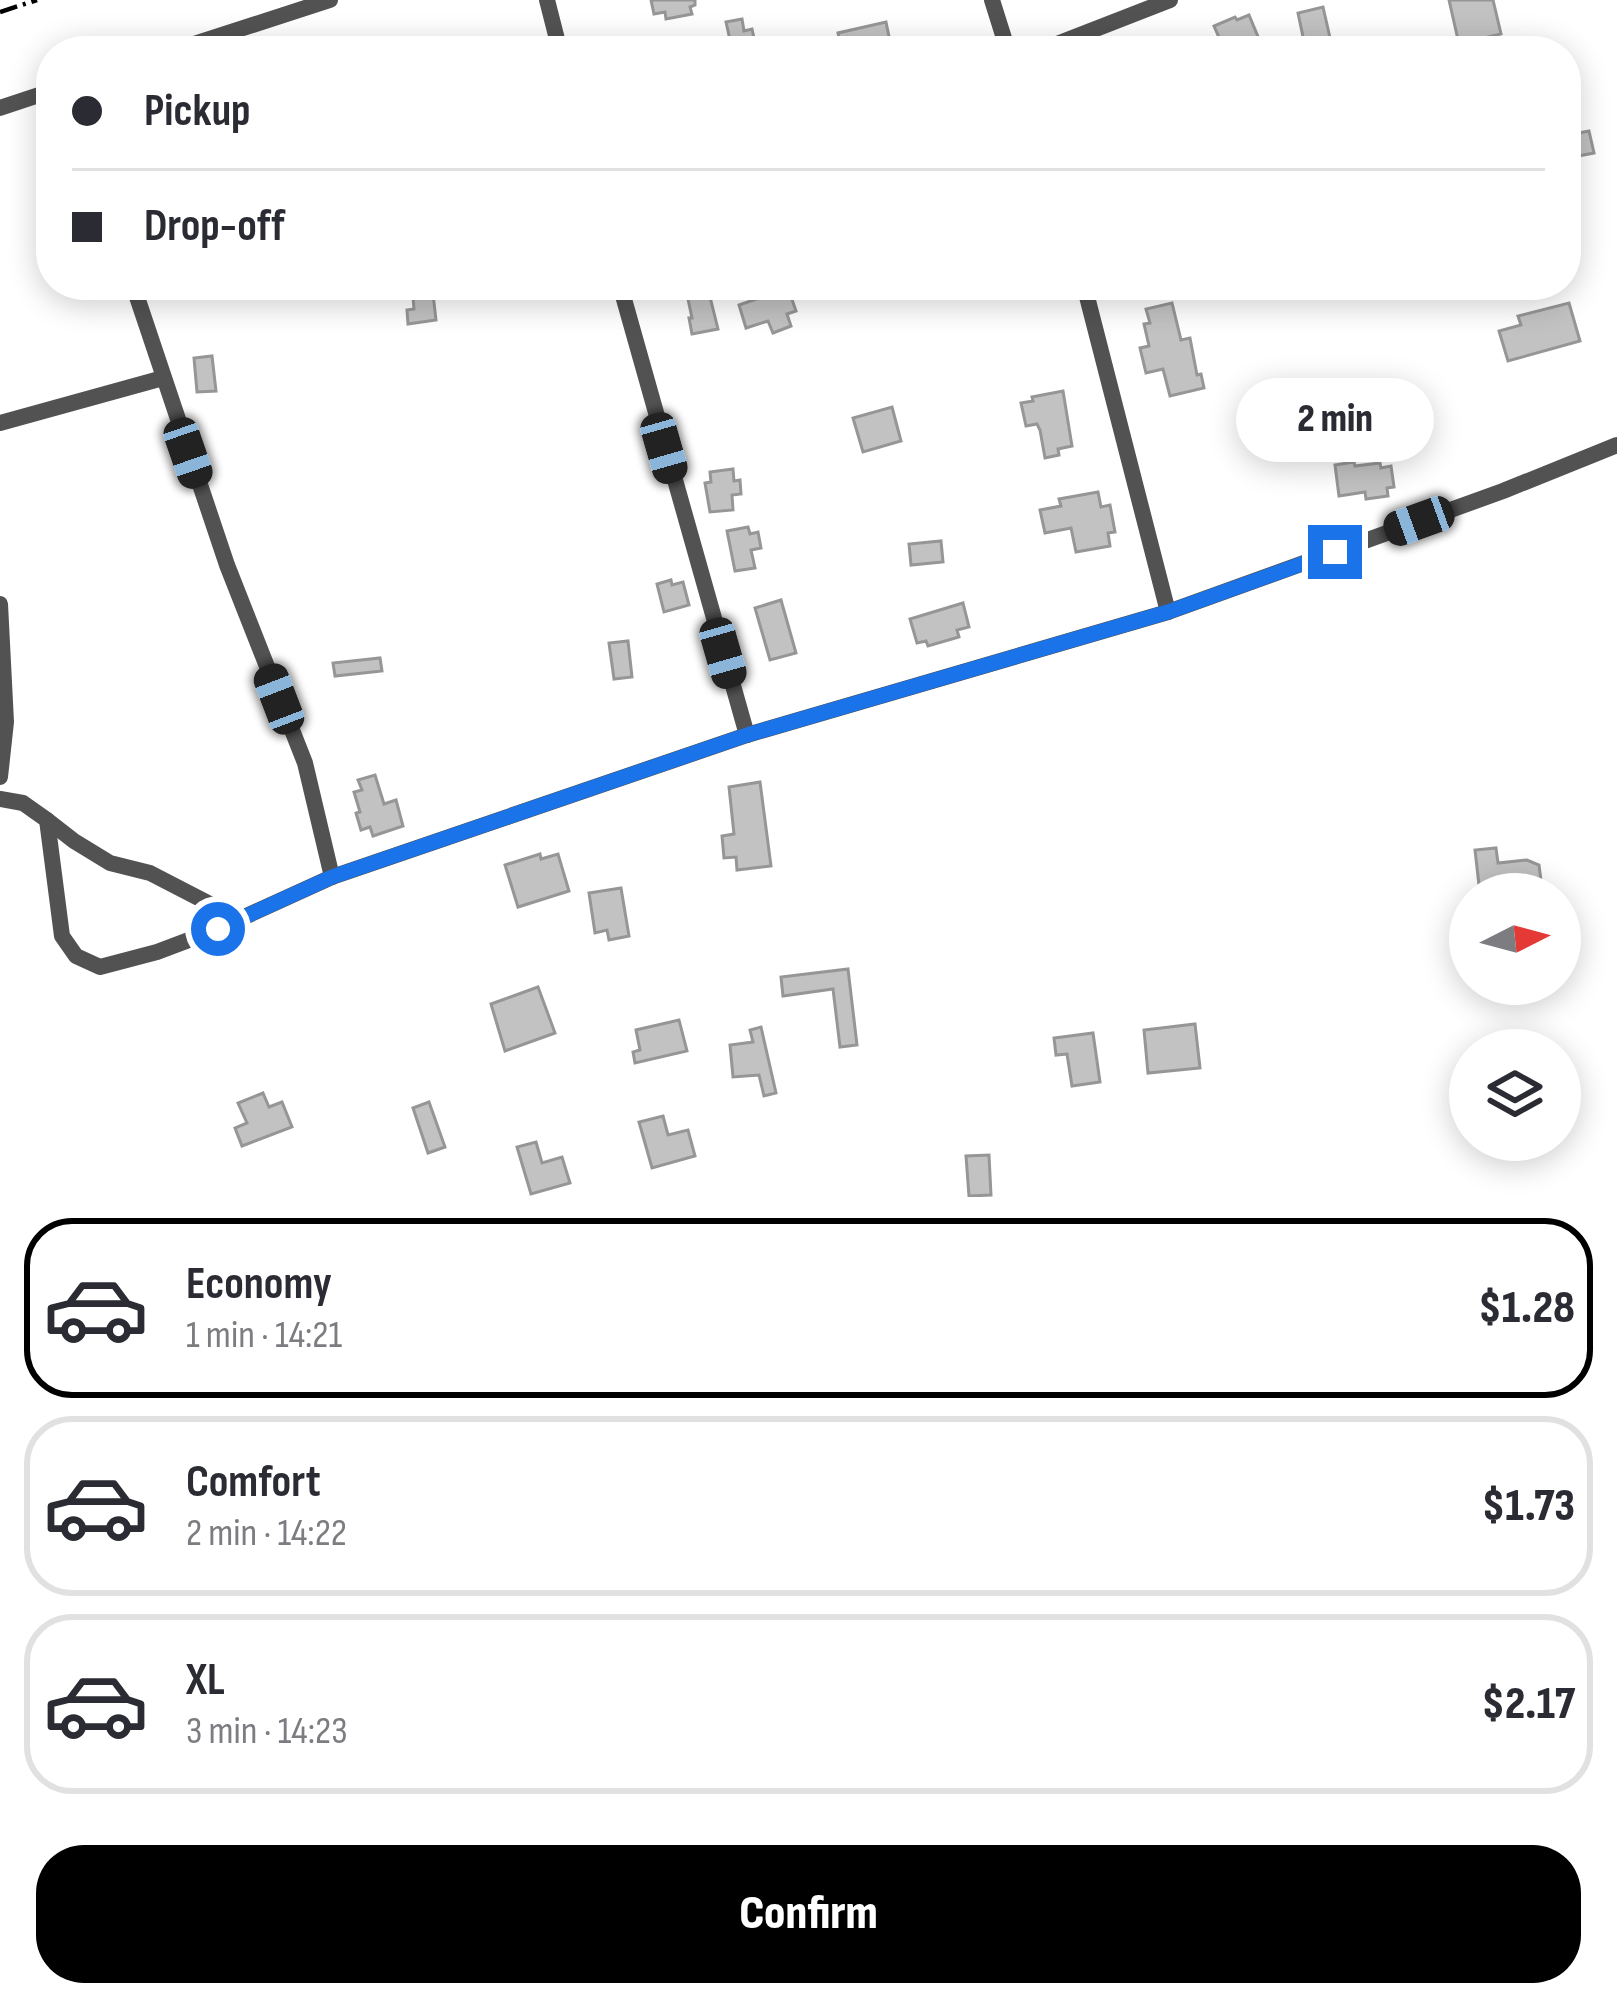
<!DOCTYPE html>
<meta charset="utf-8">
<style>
:root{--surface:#fff;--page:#f7f7f7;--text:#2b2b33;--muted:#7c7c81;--line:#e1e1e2;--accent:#000}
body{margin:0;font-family:"Sofia Sans Condensed",sans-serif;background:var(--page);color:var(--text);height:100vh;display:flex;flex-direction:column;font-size:45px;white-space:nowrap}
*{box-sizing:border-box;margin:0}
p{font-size:39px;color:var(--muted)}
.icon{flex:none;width:66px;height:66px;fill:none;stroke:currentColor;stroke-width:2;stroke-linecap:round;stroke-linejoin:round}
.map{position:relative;height:1197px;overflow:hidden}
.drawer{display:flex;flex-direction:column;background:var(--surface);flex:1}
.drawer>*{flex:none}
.top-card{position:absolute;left:36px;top:36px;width:1545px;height:264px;border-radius:48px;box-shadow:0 6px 30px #0003;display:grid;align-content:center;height:264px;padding:0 36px;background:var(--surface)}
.needle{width:78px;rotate:84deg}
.fabs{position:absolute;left:1449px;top:873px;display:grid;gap:24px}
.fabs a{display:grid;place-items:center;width:132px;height:132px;border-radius:50%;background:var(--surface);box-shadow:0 6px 30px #0003;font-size:60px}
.end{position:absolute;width:54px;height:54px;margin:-27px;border:15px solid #1a73e8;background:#fff;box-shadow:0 0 0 6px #fff}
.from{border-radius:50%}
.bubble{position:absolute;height:84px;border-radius:42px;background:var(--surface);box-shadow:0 6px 30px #0003;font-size:39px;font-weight:800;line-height:84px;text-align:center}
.car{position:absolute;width:36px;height:72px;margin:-36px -18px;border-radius:15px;box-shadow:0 0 9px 3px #0007;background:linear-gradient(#222 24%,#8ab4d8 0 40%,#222 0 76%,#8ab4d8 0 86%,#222 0)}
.top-card b{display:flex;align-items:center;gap:42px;height:114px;font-size:45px}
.top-card b+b{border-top:3px solid var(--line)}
.top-card i{width:30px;height:30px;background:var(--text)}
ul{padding:21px 0 0;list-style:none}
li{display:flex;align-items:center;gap:36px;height:180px;margin:0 24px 18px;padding:0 12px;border:6px solid var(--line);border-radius:48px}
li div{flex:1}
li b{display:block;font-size:45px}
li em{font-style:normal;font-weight:800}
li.active{border-color:var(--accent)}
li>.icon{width:108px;height:108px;stroke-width:1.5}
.primary-button{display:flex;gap:24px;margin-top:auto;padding:24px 36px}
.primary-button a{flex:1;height:138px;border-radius:48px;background:var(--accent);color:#fff;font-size:48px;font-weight:800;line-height:138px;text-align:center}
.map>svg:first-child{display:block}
</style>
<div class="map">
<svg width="1617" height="1197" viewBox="0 0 1617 1197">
<rect width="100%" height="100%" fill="#fff"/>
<g fill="#c2c2c2" stroke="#969696" stroke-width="3">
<path d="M651 0H695V5L690 7 692 14 666 19 665 12 654 14Z"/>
<path d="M1449 0H1493L1501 34 1459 44Z"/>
<path d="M1323 7 1333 51H1306L1298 13Z"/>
<path d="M1249 15 1264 51H1236L1234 47 1225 51 1214 26 1235 17 1237 20Z"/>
<path d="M742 19 744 31 752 29 755 43 732 49 726 22Z"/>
<path d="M886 22 892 51H855L854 46 841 49 838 33Z"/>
<path d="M1589 131 1594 153 1573 157 1568 135Z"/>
<path d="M412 285H432L436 320 408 324 407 310 414 309Z"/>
<path d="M685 285H707L718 329 692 334 689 318H692Z"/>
<path d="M788 288 796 311 787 314 791 326 773 333 768 321 746 328 739 305Z"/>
<path d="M1172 303 1181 340 1190 338 1197 375 1201 374 1204 388 1170 396 1163 369 1146 373 1140 348 1149 346 1144 324 1150 323 1146 309Z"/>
<path d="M1569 303 1580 341 1508 361 1499 331 1521 325 1518 316Z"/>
<path d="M212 356 216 391 197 392 194 358Z"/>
<path d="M1063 391 1072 446 1058 449 1059 455 1045 458 1040 430 1037 424 1026 426 1021 403 1033 401 1032 397Z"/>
<path d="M892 407 901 441 863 452 853 418Z"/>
<path d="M1354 462 1355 466 1380 463 1381 468 1391 466 1394 487 1387 488 1388 496 1366 499 1365 492 1339 496 1335 465Z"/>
<path d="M733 469 734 481 740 480 741 494 732 495 733 510 710 512 705 483 711 482 710 472Z"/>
<path d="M1098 492 1101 507 1110 505 1115 532 1108 533 1110 546 1076 552 1071 528 1045 533 1040 510 1061 506 1059 499Z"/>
<path d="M748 527 750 534 758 532 761 548 751 550 755 568 735 571 727 531Z"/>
<path d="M941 541 943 562 911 565 909 544Z"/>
<path d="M671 580 672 585 683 582 689 605 664 612 657 584Z"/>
<path d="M781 600 796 653 770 660 755 608Z"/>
<path d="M963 603 969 627 957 630 959 637 928 646 926 641 917 643 910 619Z"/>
<path d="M628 641 632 677 614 679 609 643Z"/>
<path d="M380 658 382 671 335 676 333 663Z"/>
<path d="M375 775 384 804 396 800 403 826 373 836 370 827 361 830 356 813 360 812 354 792 362 790 358 780Z"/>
<path d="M760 782 771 866 737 870 736 857 724 858 722 836 734 834 729 787Z"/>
<path d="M1496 848 1498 863 1527 860 1539 865 1542 888 1528 890V894H1490L1489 884 1479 885 1475 850Z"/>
<path d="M540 854 541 859 558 854 569 891 518 907 505 865Z"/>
<path d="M621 888 629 936 609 940 607 930 595 933 589 893Z"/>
<path d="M848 969 857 1045 840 1047 833 989 783 996 781 977Z"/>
<path d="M538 987 555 1033 505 1051 491 1004Z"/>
<path d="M679 1020 687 1051 635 1063 633 1052 640 1050 636 1030Z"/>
<path d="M1195 1024 1200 1068 1148 1073 1144 1030Z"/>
<path d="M761 1027 776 1093 764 1096 759 1075 733 1077 730 1045 753 1042 750 1030Z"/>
<path d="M1093 1033 1100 1082 1072 1086 1067 1054 1056 1055 1054 1038Z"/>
<path d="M263 1093 269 1107 282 1102 292 1127 242 1146 235 1128 247 1123 238 1103Z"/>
<path d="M429 1102 445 1147 428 1153 413 1108Z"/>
<path d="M663 1116 668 1135 688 1130 695 1156 652 1168 639 1122Z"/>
<path d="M536 1142 542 1163 562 1157 570 1183 531 1194 517 1147Z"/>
<path d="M989 1155 991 1195 969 1196 966 1156Z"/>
</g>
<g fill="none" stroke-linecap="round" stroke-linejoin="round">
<g stroke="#525252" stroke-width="16">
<path d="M547 0 560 51"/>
<path d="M992 0 1008 51"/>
<path d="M172 51 330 0"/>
<path d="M1039 51 1170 0"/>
<path d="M0 108 51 91"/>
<path d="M133 285 227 565 305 763 332 877"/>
<path d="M620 285 747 735"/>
<path d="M0 423 163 378"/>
<path d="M0 604 6 722 0 777"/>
<path d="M1168 612 1503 491 1617 445"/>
<path d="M0 799 23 803 47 820 62 936 76 956 100 967 157 952 218 929 332 877 747 735 1168 612 1084 285"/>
<path d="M47 820 74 841 110 863 150 873 239 919"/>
</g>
<path stroke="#000" stroke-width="4.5" stroke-dasharray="18 6 3 6" stroke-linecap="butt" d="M0 12 37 0"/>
</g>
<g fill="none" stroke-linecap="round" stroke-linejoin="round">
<path stroke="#1a73e8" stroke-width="15" d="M218 929 332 877 747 735 1168 612 1335 552"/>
</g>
</svg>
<div class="fabs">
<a><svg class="needle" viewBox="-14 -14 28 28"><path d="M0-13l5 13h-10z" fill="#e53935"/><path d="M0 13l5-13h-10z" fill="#7c7c81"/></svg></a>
<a><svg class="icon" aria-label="layers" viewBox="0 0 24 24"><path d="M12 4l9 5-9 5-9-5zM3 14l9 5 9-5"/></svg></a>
</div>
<i class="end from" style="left:218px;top:929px"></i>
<i class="end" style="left:1335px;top:552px"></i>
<div class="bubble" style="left:1236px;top:378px;width:198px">2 min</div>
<i class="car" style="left:664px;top:448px;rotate:164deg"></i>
<i class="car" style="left:188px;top:453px;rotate:161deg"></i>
<i class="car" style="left:1419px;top:521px;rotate:250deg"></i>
<i class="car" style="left:723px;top:653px;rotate:164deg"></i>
<i class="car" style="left:279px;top:699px;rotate:339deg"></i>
<div class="top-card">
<b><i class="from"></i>Pickup</b>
<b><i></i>Drop-off</b>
</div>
</div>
<section class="drawer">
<ul>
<li class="active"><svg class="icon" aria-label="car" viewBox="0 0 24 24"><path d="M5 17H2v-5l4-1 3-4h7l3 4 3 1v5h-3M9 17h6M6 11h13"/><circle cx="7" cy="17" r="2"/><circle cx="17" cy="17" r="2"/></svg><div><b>Economy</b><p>1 min · 14:21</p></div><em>$1.28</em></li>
<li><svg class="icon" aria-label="car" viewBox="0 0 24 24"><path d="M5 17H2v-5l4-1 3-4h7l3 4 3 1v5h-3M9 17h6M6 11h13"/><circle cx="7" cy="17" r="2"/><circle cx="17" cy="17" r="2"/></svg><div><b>Comfort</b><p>2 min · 14:22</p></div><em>$1.73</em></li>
<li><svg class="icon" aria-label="car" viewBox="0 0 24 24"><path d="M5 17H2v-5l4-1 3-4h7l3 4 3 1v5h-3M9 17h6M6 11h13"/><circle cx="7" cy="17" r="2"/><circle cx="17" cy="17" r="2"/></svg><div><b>XL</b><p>3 min · 14:23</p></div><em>$2.17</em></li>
</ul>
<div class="primary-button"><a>Confirm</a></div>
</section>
